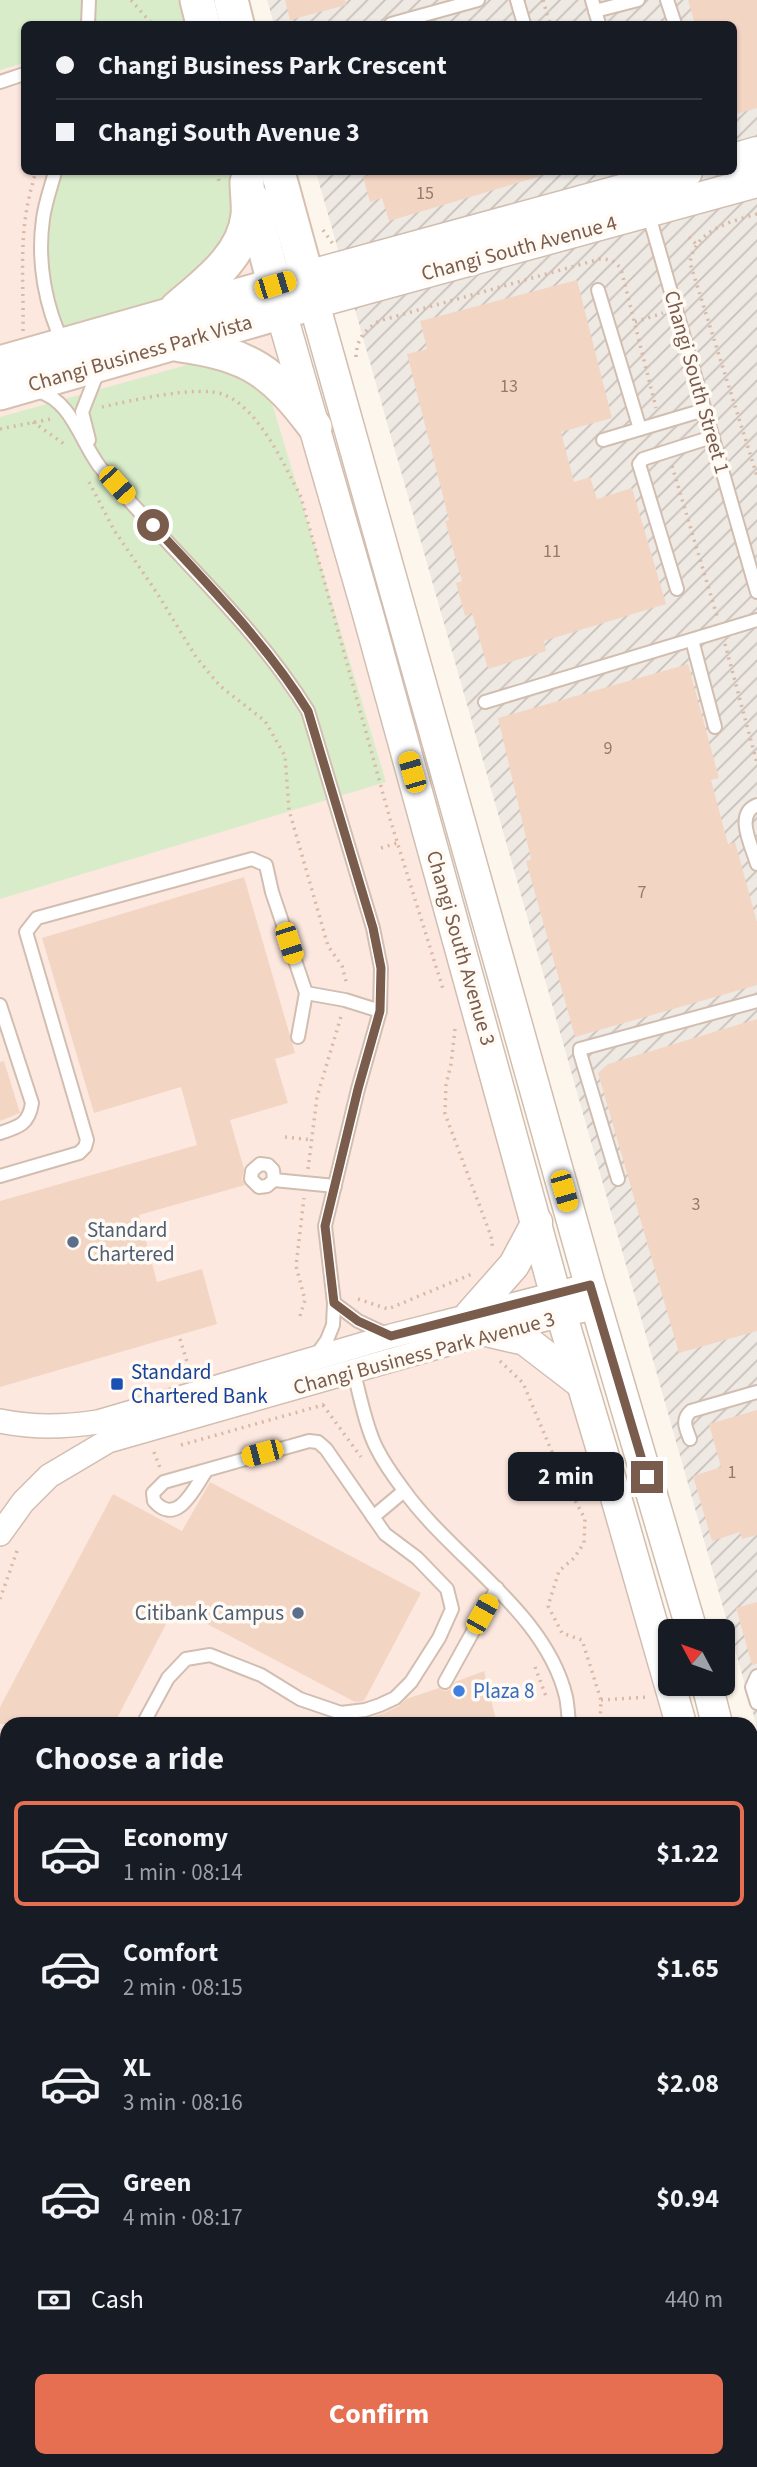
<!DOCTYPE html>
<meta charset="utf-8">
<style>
:root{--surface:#171b24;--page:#242831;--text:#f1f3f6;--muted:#9ea1a6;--line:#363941;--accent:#e76f51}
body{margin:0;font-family:"Source Sans 3",sans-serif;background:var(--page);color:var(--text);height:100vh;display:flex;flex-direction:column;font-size:26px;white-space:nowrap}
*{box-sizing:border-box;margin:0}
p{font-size:23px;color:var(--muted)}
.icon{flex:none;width:38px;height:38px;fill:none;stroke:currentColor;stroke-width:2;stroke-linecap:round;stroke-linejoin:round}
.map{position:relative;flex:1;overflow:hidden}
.panel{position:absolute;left:0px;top:1717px;width:758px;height:751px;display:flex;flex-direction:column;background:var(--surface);border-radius:21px 21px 0 0;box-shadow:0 2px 5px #0004}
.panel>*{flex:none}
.guide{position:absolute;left:21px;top:21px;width:716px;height:154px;border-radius:10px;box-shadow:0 2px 5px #0004;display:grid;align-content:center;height:154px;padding:0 35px;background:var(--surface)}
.needle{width:46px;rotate:311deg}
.controls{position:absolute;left:658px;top:1619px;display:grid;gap:14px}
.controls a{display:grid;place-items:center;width:77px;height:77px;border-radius:10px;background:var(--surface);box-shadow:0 2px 5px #0004;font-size:35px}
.end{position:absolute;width:32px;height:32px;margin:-16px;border:9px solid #7a5c4d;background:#fff;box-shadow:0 0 0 4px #fff}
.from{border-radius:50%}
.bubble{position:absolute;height:49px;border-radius:10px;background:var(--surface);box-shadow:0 2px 5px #0004;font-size:23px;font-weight:700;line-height:49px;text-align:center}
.car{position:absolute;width:21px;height:42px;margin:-21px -10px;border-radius:9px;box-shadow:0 0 5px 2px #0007;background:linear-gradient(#f5c518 24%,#345 0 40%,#f5c518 0 76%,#345 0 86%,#f5c518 0)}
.guide b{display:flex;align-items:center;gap:24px;height:66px;font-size:26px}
.guide b+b{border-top:2px solid var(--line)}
.guide i{width:18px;height:18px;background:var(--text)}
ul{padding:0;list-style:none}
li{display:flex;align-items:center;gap:21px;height:105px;margin:0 14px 10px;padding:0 21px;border:4px solid transparent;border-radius:10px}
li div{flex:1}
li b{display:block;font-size:26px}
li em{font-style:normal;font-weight:700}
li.active{border-color:var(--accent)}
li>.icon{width:63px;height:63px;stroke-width:1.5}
h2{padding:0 35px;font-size:32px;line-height:84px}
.pay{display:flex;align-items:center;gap:18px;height:77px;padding:0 35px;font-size:26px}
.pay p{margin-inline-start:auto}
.action{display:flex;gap:14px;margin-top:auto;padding:14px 35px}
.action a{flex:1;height:80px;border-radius:10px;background:var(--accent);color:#fff;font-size:28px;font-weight:700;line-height:80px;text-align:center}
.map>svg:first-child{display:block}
</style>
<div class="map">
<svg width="757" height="2467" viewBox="0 0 757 2467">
<defs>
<pattern id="industrial-furrows" width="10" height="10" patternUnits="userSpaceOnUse" patternTransform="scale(1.75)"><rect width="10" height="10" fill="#efe9e4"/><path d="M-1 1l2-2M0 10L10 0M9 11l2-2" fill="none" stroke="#c7c0bb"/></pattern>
</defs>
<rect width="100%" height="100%" fill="#fdf6ec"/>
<path fill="#fde8e0" d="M0 0 24 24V172H228L670 1724H7V2460L0 2467Z"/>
<g fill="url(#industrial-furrows)">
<path d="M267 0H757V1727L316 172H733V24H274Z"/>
<path d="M757 2111V2467H112L124 2460H751V2114Z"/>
</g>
<g fill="#d8ecc9">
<path d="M0 0H196L203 24H24V63L0 70Z"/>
<path d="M56 172H243L247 183 210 280 64 344 46 291 43 216Z"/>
<path d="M212 358 271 400 386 782 0 899V417Z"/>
</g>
<g fill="#f3d5c3">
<path d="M285 0H345L346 5 290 20Z"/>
<path d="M688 0H757V108L733 115V24H695Z"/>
<path d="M381 172H541V176L389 221 382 198 370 202 363 177Z"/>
<path d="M577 280 612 418 561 432 574 482 590 477 597 499 632 488 666 604 544 641 546 651 488 669 472 613 465 616 456 583 462 581 445 521 449 520 407 354 427 349 420 321Z"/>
<path d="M688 664 719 778 711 780 728 844 735 842 757 922V985L575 1037 526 861 531 859 498 718Z"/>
<path d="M244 877 295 1053 275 1059 288 1103 230 1120 244 1169 242 1179 245 1185 139 1215 157 1282 202 1269 217 1324 0 1387V1201L197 1145 181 1087 94 1113 42 938Z"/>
<path d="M757 1019V1331L679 1353 598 1073 608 1064Z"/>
<path d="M4 1061 20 1113 0 1121V1062Z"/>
<path d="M757 1410V1535L742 1539 740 1532 712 1541 693 1476 721 1467 709 1424Z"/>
<path d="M210 1482 421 1593 364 1701 355 1702 175 1607 114 1724H0V1707L113 1494 182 1531Z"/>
<path d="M757 1602V1664L752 1665 736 1608Z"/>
<path d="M484 1671 497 1724H348L347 1721 366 1719 384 1713 399 1706 406 1699 439 1688 444 1691 449 1690 455 1682Z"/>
</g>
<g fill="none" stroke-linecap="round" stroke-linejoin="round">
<defs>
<g id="service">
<path d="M517 0 524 24"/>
<path d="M592 0 599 24"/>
<path d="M667 0 675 24"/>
<path d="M595 11 638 0"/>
<path d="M88 24 89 0"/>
<path d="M391 24 478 0"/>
<path d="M0 82 24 74"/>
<path d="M55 172C51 187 45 203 43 219 37 261 45 307 64 345"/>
<path d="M648 212 757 592"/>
<path d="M598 290 640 429"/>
<path d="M37 391C72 400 80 441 100 467 168 549 252 620 308 711L373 928 381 968 380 1011 358 1089 325 1226 334 1303 333 1325 327 1340 315 1357"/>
<path d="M89 440 82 412 95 379 102 370"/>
<path d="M603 440 704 410"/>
<path d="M677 589 639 464 643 459 712 437"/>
<path d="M692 640 715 727"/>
<path d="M485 702 757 620"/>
<path d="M757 805C734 814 752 846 757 864"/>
<path d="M306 993 345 1000 380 1011"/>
<path d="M0 1005 32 1103C29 1124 19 1127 0 1133"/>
<path d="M0 1176 79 1153 85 1147 87 1140 26 932 37 918 252 859 266 865 272 892 306 993 298 1037"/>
<path d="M618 1179 580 1053V1049L757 1001"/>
<path d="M274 1180 273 1170 268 1165 260 1164 252 1171 251 1179 259 1187 267 1186 274 1180 335 1186"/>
<path d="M334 1303 358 1321 388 1335"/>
<path d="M354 1373C360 1396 366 1428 377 1449 384 1463 394 1477 403 1489 451 1557 546 1612 566 1697 568 1706 568 1715 569 1724"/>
<path d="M690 1439C686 1428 681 1420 691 1411L757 1392"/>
<path d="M373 1517 404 1491"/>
<path d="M757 1676 752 1687 757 1703"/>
<path d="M445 1682 497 1588"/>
<path d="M143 1724 168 1678 186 1659 210 1655 261 1675 300 1699 341 1713 365 1710 380 1705 395 1698 411 1682 439 1638 452 1609 447 1589 417 1558 385 1534 326 1449 318 1442 309 1441 164 1482 153 1493 154 1501C177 1527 194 1489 206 1471"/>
<path d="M0 2072 7 2070"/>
<path d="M751 2177 757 2181"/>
<path d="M393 2460 397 2467"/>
<path d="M614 2460 618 2467"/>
<path d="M166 2467 178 2460"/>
<path d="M445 2467 456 2460"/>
</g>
<g id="minor">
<path d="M0 1421C34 1428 64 1427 98 1422L391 1336 590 1285"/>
<path d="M0 1534 23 1502 49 1476 108 1441 490 1332 597 1307"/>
<path d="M0 2391 7 2409"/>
<path d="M487 2460 491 2467"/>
</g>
<g id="tertiary">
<path d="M733 159 757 152"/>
<path d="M307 276 687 172"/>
<path d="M281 312 368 614 555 1293 613 1487 681 1724"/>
<path d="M470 1315 514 1265 537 1222"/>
<path d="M490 1332 525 1340 581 1383"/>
<path d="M692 1631 590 1285 314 303 757 182"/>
<path d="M707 1684 717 1724"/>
<path d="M751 1853 757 1870"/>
<path d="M751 1949 757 1967"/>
<path d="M751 2069 757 2066"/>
<path d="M751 2093 757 2089"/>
<path d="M0 2308 7 2315"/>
<path d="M4 2467 16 2460"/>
<path d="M58 2467 69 2460"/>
</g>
<g id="secondary">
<path d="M197 0 203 24"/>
<path d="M231 0 237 24"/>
<path d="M252 199 280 306"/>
<path d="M177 308C205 284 244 256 248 215 249 205 247 193 247 182"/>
<path d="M180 345C249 354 274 372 315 427"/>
<path d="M0 363 307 276"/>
<path d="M0 393 314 303 278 172"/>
</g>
</defs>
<use href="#service" stroke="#d1beb0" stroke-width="16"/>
<use href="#minor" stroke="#d1beb0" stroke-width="26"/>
<use href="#tertiary" stroke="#d1beb0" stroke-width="33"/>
<use href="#secondary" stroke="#d6c0b0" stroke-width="37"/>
<g stroke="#d9b8a5" stroke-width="3.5" stroke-dasharray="2 5" stroke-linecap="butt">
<path d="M131 0 152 24"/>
<path d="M543 0 550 24"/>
<path d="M217 172 219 181"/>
<path d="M757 214C729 222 695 230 690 263L757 476"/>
<path d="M323 230 333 244"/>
<path d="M689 237 696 244"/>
<path d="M635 322 663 313"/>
<path d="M23 331C24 272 17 230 36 172"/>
<path d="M356 357C357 338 364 331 379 321L600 259C610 259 615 261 621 269L656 408"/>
<path d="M102 407C130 401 199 384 225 395 260 410 284 465 301 497L390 819 443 989"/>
<path d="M33 422 67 446"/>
<path d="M0 429 51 419"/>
<path d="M672 466 717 616"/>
<path d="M89 482 114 530 157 593 196 657 220 686 265 721 285 756 289 810 328 946 342 966 347 985"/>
<path d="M725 644 757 763"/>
<path d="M381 848 397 843"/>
<path d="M455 1029 451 1064 446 1085 445 1114 491 1236 493 1250"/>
<path d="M285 1137 312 1140"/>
<path d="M308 1169 317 1097 342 1013"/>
<path d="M358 1299 388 1309 472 1274"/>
<path d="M300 1316 305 1300 296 1266 304 1198"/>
<path d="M180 1339 188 1365"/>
<path d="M500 1361 523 1383 562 1476 585 1519 584 1543 574 1558 559 1571 548 1606 562 1633 582 1640 601 1700 600 1724"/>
<path d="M323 1405 361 1457"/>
<path d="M181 1445 323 1405 327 1402"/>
<path d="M154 1452 160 1468"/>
<path d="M0 1599 18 1548"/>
<path d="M535 1667 547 1699"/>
<path d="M601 1700 648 1697"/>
<path d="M751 1790 757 1812"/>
<path d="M0 2050 7 2047"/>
<path d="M0 2097 7 2095"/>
<path d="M125 2467 137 2460"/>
</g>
<use href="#service" stroke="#fff" stroke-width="12"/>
<use href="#minor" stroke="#fff" stroke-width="23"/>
<use href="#tertiary" stroke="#fff" stroke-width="30"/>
<use href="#secondary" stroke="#fff" stroke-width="33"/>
</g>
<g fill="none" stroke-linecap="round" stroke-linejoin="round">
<path stroke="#7a5c4d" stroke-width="9" d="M153 525C207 584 266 643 308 711L373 928 381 968 380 1011 358 1089 325 1226 334 1303 358 1321 391 1336 590 1285 647 1477"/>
</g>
<g fill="#5c6f8a" stroke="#fffaf3" stroke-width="2.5">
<circle cx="73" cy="1242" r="7"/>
<circle cx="298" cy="1613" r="7"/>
</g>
<rect fill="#1a4fb4" stroke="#fffaf3" stroke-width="2.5" x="110" y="1377" width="14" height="14" rx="3.5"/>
<circle fill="#3f7fe0" stroke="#fffaf3" stroke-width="2.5" cx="459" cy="1691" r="7"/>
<g text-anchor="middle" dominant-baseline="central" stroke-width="7" stroke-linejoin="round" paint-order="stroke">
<g font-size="18" fill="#987a6a">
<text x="425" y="193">15</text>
<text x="509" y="386">13</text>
<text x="552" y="551">11</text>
<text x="608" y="748">9</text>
<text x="642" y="892">7</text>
<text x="696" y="1204">3</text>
<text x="732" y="1472">1</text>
</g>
<g font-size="21" fill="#7a5c4d" stroke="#fffaf3">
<text transform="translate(519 248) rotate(-15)">Changi South Avenue 4</text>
<text transform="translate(140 353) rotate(-16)">Changi Business Park Vista</text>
<text transform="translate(697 382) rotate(74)">Changi South Street 1</text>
<text transform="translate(461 948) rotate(74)">Changi South Avenue 3</text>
<text transform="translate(424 1353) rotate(-15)">Changi Business Park Avenue 3</text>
</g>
<g font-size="21" fill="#4e5e75" stroke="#fffaf3" text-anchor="start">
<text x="87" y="1230">Standard<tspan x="87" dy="24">Chartered</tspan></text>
<text x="284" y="1613" text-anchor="end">Citibank Campus</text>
</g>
<g font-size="21" fill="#164399" stroke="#fffaf3" text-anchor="start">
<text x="131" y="1372">Standard<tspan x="131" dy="24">Chartered Bank</tspan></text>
</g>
<g font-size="21" fill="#366cbe" stroke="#fffaf3" text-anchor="start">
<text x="473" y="1691">Plaza 8</text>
</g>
</g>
</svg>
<div class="controls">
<a><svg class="needle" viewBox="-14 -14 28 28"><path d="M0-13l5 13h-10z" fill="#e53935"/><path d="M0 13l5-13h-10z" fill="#9ea1a6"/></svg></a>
</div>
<i class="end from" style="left:153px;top:525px"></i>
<i class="end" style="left:647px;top:1477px"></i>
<div class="bubble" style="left:508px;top:1452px;width:116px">2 min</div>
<i class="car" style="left:275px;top:285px;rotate:73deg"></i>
<i class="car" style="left:117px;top:485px;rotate:138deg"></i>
<i class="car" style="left:412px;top:772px;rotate:344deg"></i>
<i class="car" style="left:289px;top:943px;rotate:162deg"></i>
<i class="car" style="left:564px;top:1191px;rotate:164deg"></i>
<i class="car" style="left:262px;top:1453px;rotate:255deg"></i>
<i class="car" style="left:482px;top:1614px;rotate:29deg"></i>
<div class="guide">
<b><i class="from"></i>Changi Business Park Crescent</b>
<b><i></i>Changi South Avenue 3</b>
</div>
<section class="panel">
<h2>Choose a ride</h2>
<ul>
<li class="active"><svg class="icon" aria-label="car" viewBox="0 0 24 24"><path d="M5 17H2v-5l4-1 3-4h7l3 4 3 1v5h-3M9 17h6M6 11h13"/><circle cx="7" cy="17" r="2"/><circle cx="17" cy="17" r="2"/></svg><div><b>Economy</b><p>1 min · 08:14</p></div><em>$1.22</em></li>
<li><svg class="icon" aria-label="car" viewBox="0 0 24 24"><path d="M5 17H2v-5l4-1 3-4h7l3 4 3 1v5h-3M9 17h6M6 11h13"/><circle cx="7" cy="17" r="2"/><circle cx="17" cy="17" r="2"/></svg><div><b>Comfort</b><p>2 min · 08:15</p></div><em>$1.65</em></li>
<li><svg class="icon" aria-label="car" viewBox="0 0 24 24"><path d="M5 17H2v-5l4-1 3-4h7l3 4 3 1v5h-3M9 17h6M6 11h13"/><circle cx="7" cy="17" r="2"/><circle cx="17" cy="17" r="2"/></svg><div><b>XL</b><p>3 min · 08:16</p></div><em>$2.08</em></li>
<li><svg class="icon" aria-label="car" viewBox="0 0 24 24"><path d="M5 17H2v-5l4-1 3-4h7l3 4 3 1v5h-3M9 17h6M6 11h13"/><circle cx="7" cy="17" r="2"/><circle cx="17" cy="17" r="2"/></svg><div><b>Green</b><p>4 min · 08:17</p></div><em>$0.94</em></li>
</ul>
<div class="pay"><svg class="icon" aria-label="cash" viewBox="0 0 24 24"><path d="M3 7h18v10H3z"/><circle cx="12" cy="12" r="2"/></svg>Cash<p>440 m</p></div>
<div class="action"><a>Confirm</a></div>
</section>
</div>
